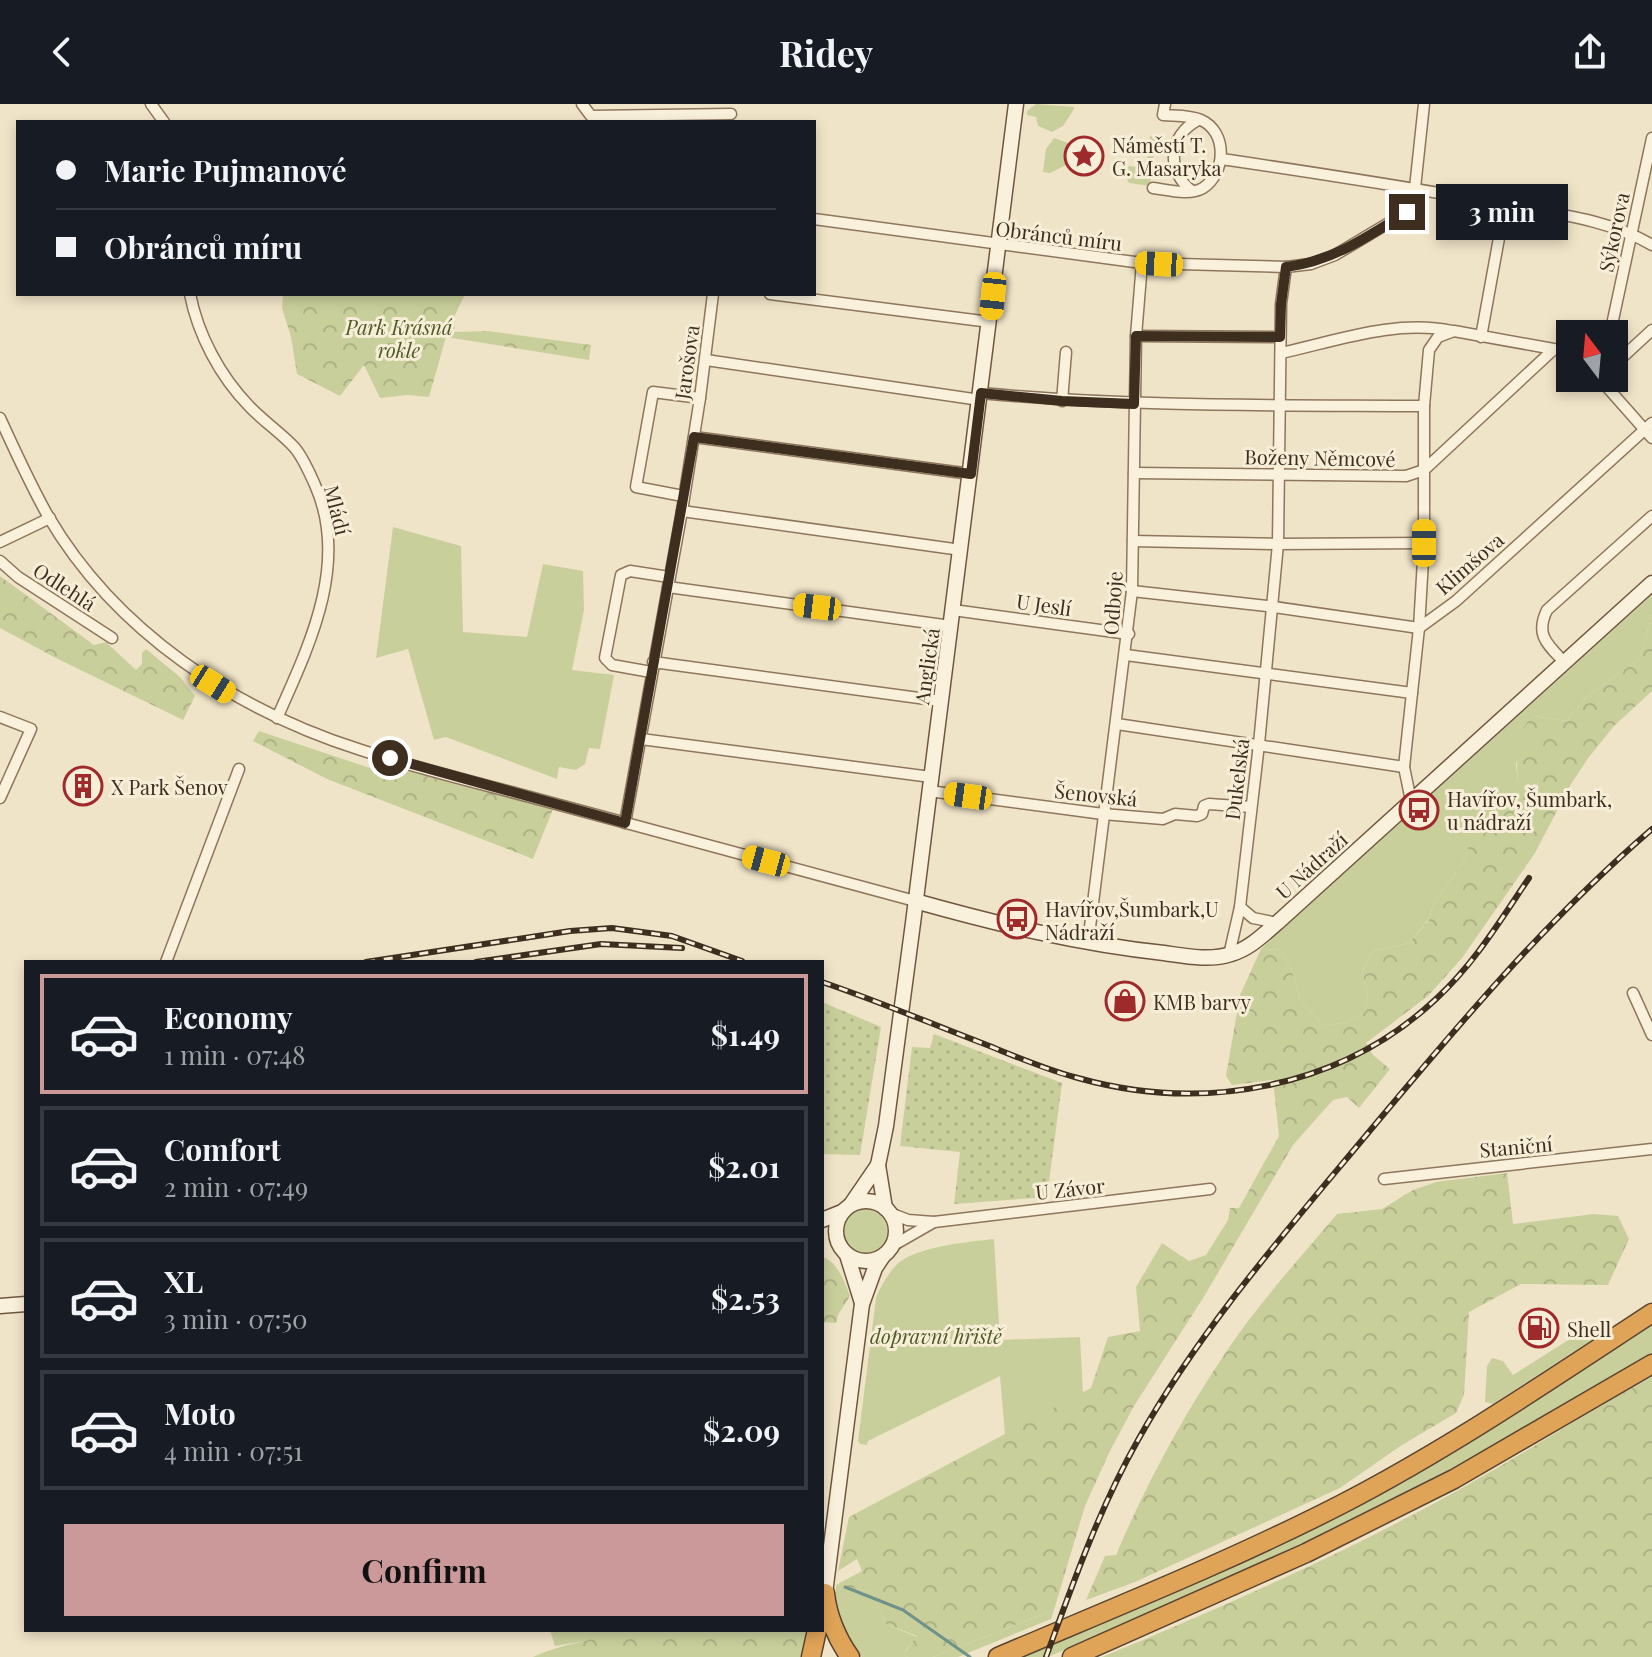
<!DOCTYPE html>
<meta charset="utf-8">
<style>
:root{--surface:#171b24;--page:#20242c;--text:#f1f3f6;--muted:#9ea1a6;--line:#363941;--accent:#cc999b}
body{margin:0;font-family:"Playfair Display",serif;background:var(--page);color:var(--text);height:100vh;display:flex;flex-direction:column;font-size:30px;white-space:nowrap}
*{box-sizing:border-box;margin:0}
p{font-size:26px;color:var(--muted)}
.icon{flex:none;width:44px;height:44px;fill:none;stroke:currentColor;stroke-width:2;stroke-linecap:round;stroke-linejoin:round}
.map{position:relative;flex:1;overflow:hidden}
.panel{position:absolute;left:24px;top:856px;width:800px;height:672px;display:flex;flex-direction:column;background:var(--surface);border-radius:0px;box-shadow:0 4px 12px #0003}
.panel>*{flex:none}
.guide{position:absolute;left:16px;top:16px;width:800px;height:176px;border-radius:0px;box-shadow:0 4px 12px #0003;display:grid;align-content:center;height:176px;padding:0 40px;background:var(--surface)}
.needle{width:52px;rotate:344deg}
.buttons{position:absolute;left:1556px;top:216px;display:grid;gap:16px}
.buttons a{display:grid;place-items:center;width:72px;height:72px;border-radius:0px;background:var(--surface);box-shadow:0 4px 12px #0003;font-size:40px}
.end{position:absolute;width:36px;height:36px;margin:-18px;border:10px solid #3d2e20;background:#fff;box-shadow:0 0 0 4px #fff}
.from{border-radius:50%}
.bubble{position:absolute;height:56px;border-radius:0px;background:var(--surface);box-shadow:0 4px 12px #0003;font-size:26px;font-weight:700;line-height:56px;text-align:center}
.car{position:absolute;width:24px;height:48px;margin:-24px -12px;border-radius:10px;box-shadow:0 0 6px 2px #0007;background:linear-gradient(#f5c518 24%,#345 0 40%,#f5c518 0 76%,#345 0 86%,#f5c518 0)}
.guide b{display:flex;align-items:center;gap:28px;height:76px;font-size:30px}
.guide b+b{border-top:2px solid var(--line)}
.guide i{width:20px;height:20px;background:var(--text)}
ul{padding:14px 0 0;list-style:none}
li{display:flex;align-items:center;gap:24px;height:120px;margin:0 16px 12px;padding:0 24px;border:4px solid var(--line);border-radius:0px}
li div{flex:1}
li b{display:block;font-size:30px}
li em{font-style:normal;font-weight:700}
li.selected{border-color:var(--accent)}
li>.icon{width:72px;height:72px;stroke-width:1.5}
.action{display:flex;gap:16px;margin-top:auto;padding:16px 40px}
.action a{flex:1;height:92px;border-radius:0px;background:var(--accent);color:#111;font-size:32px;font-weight:700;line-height:92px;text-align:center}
header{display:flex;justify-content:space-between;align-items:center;height:104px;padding:0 40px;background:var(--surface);font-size:36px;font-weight:700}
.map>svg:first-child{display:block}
</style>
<header><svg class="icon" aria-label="back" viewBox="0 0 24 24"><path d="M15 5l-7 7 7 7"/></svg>Ridey<svg class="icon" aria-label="share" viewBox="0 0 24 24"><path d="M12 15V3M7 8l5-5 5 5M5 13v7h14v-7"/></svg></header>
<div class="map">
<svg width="1652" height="1553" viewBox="0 0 1652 1553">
<defs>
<pattern id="forest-crowns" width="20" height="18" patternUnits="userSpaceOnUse" patternTransform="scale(2)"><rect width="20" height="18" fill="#c9cf9b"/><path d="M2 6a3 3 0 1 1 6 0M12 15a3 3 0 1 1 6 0" fill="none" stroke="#aeb285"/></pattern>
<pattern id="garden-dots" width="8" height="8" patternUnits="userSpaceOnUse" patternTransform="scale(2)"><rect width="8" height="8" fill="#c9cf9b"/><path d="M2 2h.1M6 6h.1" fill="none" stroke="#aeb285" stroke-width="1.8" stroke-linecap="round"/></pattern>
</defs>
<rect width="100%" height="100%" fill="#f0e4c8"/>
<g fill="#c9cf9b">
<path d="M1036 0 1074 3V5L1063 22 1052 28 1038 22 1036 13 1027 11V7Z"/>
<path d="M1150 32 1156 33 1150 82 1129 79 1123 68 1124 64 1129 62 1146 64Z"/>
<path d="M1054 34 1071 40 1080 54 1050 69 1043 68 1046 45Z"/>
<path d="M393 423 461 442 463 528 527 533 543 460 583 467 584 506 572 566 614 571 600 645 589 644 585 660 576 666 559 663 557 675 446 633 434 636 408 545 376 554Z"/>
<path d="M1652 491V510L1640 554 1587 592 1567 617 1533 612 1516 660 1518 677 1506 687 1472 734 1465 755 1433 801 1429 815 1409 839 1373 847 1362 867 1368 890 1365 908 1347 918 1323 922 1300 895 1292 867 1280 846 1261 845Z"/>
<circle cx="865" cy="1127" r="22"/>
<path d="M994 1135 1000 1236 1080 1233 1083 1289 1005 1331 1000 1272 868 1337 867 1341 860 1340 858 1337 876 1194C880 1183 891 1164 901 1157 923 1142 968 1138 994 1135Z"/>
<path d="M1652 1217V1252L1453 1367 1246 1469 1048 1553H1015L1243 1455Z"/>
<path d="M1610 1219V1224L1493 1300 1485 1298 1487 1262 1492 1254 1503 1257 1513 1271 1589 1223Z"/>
<path d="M836 1481 872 1488 886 1520 917 1533 905 1547 907 1553H862C842 1536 834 1507 836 1481Z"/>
<path d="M1054 1506 1051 1515 958 1553H933Z"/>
<path d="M550 1526H625L602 1534 555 1542Z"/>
</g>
<g fill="url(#forest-crowns)">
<path d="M283 190H465L455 211 454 228 488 227 591 241 589 256 446 233 429 293 407 291 380 294 364 261 340 292 297 270 291 233 282 204Z"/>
<path d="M0 472 94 541 106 538 136 566 142 560V549L146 545 180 573 195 592 183 616 54 553 0 524Z"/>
<path d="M1652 510V587L1614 622 1589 653 1571 680 1535 749 1462 854 1428 892 1366 939 1373 951 1390 965 1359 1004 1347 993 1333 996 1293 1041 1205 1191 1134 1302 1109 1349 1085 1402 1054 1506 933 1553H907L905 1548 917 1532 886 1520 872 1488 836 1481 862 1467 857 1455 838 1467 849 1413 1091 1284 1108 1233 1140 1227 1136 1183 1162 1139 1189 1157 1206 1151 1228 1116 1230 1104H1239L1279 1032 1273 976 1232 981 1226 972 1240 891 1261 845 1280 846 1292 867 1300 895 1323 922 1347 918 1365 908 1368 890 1362 867 1373 847 1409 839 1429 816 1433 801 1465 755 1479 704 1518 677C1516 656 1516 626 1533 612L1567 617 1587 592 1640 554Z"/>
<path d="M259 627 376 666 379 659 553 705 533 755 327 675 253 637Z"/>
<path d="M1507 1069 1513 1120 1594 1110 1618 1112 1629 1135 1608 1181 1521 1180 1469 1208 1464 1291 1456 1309 1402 1341 1340 1384 1135 1478 1086 1496 1105 1452 1116 1451C1146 1380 1183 1312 1226 1248 1259 1199 1299 1155 1337 1110L1382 1105 1413 1086 1436 1078Z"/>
<path d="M822 1152C838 1159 844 1176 850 1192L838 1211 836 1219 822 1218Z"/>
<path d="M1652 1273V1553H1102C1215 1506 1327 1457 1435 1399 1509 1359 1579 1313 1652 1273Z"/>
<path d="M625 1526H810L804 1553H533C562 1539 594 1537 625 1526Z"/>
</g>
<g fill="url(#garden-dots)">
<path d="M822 898 881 923 860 1051 822 1050Z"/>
<path d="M934 930 1062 979 1047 1093 954 1100 960 1048 900 1042 912 943 930 944Z"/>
</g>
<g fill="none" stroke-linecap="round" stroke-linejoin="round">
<path stroke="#6f938a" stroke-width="3" d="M845 1483 903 1506 970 1553"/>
<defs>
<g id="street">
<path d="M151 0 164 18"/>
<path d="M582 0 591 12 731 10"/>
<path d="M1222 55C1316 69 1411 83 1506 101 1556 110 1608 115 1652 141"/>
<path d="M1153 84C1168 86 1190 92 1203 84 1226 69 1228 28 1201 16 1190 11 1175 12 1163 11L1165 0"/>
<path d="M1192 87C1166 67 1168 32 1198 16"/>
<path d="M814 115 1142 159 1286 163 1311 160 1335 151 1407 108 1415 84 1424 0"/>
<path d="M190 190C198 231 220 272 249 302 263 317 280 328 294 343 303 353 309 368 315 381 350 459 309 542 277 614"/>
<path d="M770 190 990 218"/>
<path d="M1610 230 1652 34"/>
<path d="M1136 232 1280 233"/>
<path d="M1481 233 1505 101"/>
<path d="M1281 249C1336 237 1396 215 1452 227"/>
<path d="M706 256 980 296"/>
<path d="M1614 261 1652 226"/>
<path d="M1599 274 1652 334"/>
<path d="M981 289C1129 303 1276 301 1424 302"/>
<path d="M1062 297 1066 248"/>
<path d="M0 314C15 347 30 380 48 412 116 528 235 606 361 646 416 664 474 678 530 693 658 728 787 762 915 797"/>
<path d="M694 333 971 370"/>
<path d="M1134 369 1406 372 1424 366 1553 246"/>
<path d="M683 392 636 383 653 288 700 294"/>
<path d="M682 407 961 446"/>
<path d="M1133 437 1278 440 1424 439"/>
<path d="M0 438 50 414"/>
<path d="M0 457 18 473 112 534"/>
<path d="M668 483 951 522"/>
<path d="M1132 487 1267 502 1419 524 1456 497 1652 319"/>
<path d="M953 506 1129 530"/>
<path d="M1126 551 1412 589"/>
<path d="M653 558 941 597"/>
<path d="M1564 558C1547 540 1535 531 1547 506L1652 412"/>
<path d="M651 568 612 561 605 554 621 471 630 467 669 473"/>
<path d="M0 613 31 625 0 694"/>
<path d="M1117 620 1404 663"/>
<path d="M641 635 931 673"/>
<path d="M929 687 1103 710 1163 715 1175 710 1197 712 1202 710 1204 702 1209 700 1251 703"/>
<path d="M1411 697 1404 663 1419 524 1424 439V302L1429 246 1438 233 1454 227 1570 248"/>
<path d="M625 719 682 407 700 294 713 190"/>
<path d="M1240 803 1253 814 1277 819"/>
<path d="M1088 839 1132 487 1136 232 1142 159"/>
<path d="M1229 851 1240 803 1259 640 1278 440 1281 200 1286 163"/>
<path d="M166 858 239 665"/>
<path d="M1633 889 1652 931"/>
<path d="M1384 1075 1652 1045"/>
<path d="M890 1109 908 1116 934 1118 1210 1085"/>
<path d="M892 1142 934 1118"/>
</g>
<g id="secondary">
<path d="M915 797C997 820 1079 840 1164 849 1185 852 1210 857 1231 850 1249 845 1263 831 1277 819L1652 479"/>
<circle cx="866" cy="1127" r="30"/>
<path d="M852 1099 878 1061"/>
<path d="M885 1104 878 1061 886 1022 913 819 1016 0"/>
<path d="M822 1116 842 1108"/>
<path d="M847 1151 862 1199"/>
<path d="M0 1202 26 1200"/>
<path d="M825 1489 862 1200 875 1164 883 1152"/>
</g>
<g id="highway">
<path d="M825 1489C827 1511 837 1535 850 1553"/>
<path d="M811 1553 817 1526"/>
<path d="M998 1553C1113 1504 1231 1457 1342 1400 1450 1344 1550 1276 1652 1209"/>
<path d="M1072 1553 1306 1449 1454 1375 1652 1260"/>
</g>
</defs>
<use href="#street" stroke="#8d765c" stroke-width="13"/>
<use href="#secondary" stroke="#6f573f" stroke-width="17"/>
<use href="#highway" stroke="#5b4430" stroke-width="21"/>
<use href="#street" stroke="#faf1dc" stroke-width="10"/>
<use href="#secondary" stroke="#faf1dc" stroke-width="14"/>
<use href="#highway" stroke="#e0a458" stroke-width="18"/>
<defs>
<g id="rail">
<path d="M366 858 570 827 612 824 672 832 742 857"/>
<path d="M476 858 601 840 682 844"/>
<path d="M822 878C878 897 932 920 987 941 1017 953 1047 966 1078 974 1203 1009 1340 985 1436 895 1474 860 1500 817 1529 774"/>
<path d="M1046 1553C1073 1479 1099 1405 1138 1336 1199 1227 1283 1131 1363 1035 1454 926 1544 818 1652 725"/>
</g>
</defs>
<use href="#rail" stroke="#3d2e20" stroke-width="6"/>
<use href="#rail" stroke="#f7eed8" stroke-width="3" stroke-dasharray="9" stroke-linecap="butt"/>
</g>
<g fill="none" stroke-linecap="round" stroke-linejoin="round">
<path stroke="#3d2e20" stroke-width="10" d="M390 654 625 719 694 333 971 370 981 289 1062 297 1134 300 1136 232 1280 233 1281 200 1286 163C1333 157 1367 133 1407 108"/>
</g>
<defs>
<symbol id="sight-ring" viewBox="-11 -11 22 22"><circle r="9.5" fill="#f7eed8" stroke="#9e2a2b" stroke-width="1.5"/><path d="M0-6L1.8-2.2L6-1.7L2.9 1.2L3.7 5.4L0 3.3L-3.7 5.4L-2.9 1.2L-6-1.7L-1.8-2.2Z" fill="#9e2a2b"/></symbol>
<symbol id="building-ring" viewBox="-11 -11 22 22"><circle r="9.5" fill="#f7eed8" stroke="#9e2a2b" stroke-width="1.5"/><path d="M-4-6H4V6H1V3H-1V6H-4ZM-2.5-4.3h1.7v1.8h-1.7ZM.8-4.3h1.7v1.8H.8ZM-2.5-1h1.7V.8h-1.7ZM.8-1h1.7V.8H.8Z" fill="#9e2a2b"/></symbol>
<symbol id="bus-ring" viewBox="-11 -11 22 22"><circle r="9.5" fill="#f7eed8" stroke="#9e2a2b" stroke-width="1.5"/><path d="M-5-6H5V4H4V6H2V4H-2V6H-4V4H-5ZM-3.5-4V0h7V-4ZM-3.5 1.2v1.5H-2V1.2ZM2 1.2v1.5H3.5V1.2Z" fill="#9e2a2b"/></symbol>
<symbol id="shop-ring" viewBox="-11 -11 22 22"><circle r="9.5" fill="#f7eed8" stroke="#9e2a2b" stroke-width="1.5"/><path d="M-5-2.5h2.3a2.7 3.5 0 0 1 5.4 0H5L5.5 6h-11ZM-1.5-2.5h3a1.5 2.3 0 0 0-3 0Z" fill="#9e2a2b"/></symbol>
<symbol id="fuel-ring" viewBox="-11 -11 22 22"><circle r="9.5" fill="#f7eed8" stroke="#9e2a2b" stroke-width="1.5"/><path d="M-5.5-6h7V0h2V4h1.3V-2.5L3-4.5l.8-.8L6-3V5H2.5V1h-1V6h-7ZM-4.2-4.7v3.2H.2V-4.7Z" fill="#9e2a2b"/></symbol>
</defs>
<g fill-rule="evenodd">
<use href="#sight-ring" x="1062" y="30" width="44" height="44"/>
<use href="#building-ring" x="61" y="660" width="44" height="44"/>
<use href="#bus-ring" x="1397" y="684" width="44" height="44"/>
<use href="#bus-ring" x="995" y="793" width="44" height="44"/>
<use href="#shop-ring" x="1103" y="875" width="44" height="44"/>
<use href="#fuel-ring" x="1517" y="1202" width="44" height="44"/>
</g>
<g text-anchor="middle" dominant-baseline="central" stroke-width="6" stroke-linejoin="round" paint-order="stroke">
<g font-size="20" fill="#3d2e20" stroke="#f7eed8" text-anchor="start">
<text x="1112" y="40">Náměstí T.<tspan x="1112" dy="23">G. Masaryka</tspan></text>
<text x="111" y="682">X Park Šenov</text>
<text x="1447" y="694">Havířov, Šumbark,<tspan x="1447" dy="23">u nádraží</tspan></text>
<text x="1045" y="804">Havířov,Šumbark,U<tspan x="1045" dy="23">Nádraží</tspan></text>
<text x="1153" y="897">KMB barvy</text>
<text x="1567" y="1224">Shell</text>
</g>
<g font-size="20" fill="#3d2e20" stroke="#f7eed8">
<text transform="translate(1613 128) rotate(-78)">Sýkorova</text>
<text transform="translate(1059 131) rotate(7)">Obránců míru</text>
<text transform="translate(686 258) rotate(-82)">Jarošova</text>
<text transform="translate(1320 353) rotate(1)">Boženy Němcové</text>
<text transform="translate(338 406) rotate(76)">Mládí</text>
<text transform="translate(1469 459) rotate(-41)">Klimšova</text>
<text transform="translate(65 482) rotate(33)">Odlehlá</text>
<text transform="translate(1112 499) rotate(-86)">Odboje</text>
<text transform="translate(1044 500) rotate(8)">U Jeslí</text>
<text transform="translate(926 562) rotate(-82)">Anglická</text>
<text transform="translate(1236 675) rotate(-83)">Dukelská</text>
<text transform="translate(1096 690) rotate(6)">Šenovská</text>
<text transform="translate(1311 761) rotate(-42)">U Nádraží</text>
<text transform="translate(1516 1042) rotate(-5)">Staniční</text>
<text transform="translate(1070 1084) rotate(-6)">U Závor</text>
</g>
<g font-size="20" font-style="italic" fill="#4d5a26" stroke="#f7eed8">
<text x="399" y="222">Park Krásná<tspan x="399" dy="23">rokle</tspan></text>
<text x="936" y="1231">dopravní hřiště</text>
</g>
</g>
</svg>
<div class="buttons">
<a><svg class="needle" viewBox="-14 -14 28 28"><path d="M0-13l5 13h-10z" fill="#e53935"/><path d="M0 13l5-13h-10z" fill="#9ea1a6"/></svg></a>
</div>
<i class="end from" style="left:390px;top:654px"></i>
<i class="end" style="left:1407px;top:108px"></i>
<div class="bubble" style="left:1436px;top:80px;width:132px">3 min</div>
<i class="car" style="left:1159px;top:160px;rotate:273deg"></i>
<i class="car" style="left:993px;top:192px;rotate:186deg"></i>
<i class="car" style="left:1424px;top:439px;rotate:0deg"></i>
<i class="car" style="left:817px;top:503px;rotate:277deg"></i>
<i class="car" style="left:213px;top:580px;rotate:122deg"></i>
<i class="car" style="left:968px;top:692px;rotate:278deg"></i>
<i class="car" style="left:766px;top:757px;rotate:285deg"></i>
<div class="guide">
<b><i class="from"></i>Marie Pujmanové</b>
<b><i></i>Obránců míru</b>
</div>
<section class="panel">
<ul>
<li class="selected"><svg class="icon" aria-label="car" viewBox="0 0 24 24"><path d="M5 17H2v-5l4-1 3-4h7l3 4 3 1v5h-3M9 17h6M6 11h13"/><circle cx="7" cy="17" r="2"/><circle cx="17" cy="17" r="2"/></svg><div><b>Economy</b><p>1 min · 07:48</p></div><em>$1.49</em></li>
<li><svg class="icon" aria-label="car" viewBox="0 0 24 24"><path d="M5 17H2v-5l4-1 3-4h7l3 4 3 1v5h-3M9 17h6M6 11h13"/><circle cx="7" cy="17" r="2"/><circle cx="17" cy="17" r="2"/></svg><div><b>Comfort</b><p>2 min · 07:49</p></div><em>$2.01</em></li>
<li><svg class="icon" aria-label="car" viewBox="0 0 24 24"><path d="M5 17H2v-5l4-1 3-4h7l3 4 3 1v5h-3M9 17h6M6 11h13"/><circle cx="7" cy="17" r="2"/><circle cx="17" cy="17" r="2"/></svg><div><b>XL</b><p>3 min · 07:50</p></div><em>$2.53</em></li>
<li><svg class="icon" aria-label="car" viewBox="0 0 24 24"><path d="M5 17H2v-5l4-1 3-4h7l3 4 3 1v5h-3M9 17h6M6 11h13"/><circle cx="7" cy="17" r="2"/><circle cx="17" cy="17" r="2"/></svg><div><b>Moto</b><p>4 min · 07:51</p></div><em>$2.09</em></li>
</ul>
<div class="action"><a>Confirm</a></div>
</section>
</div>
